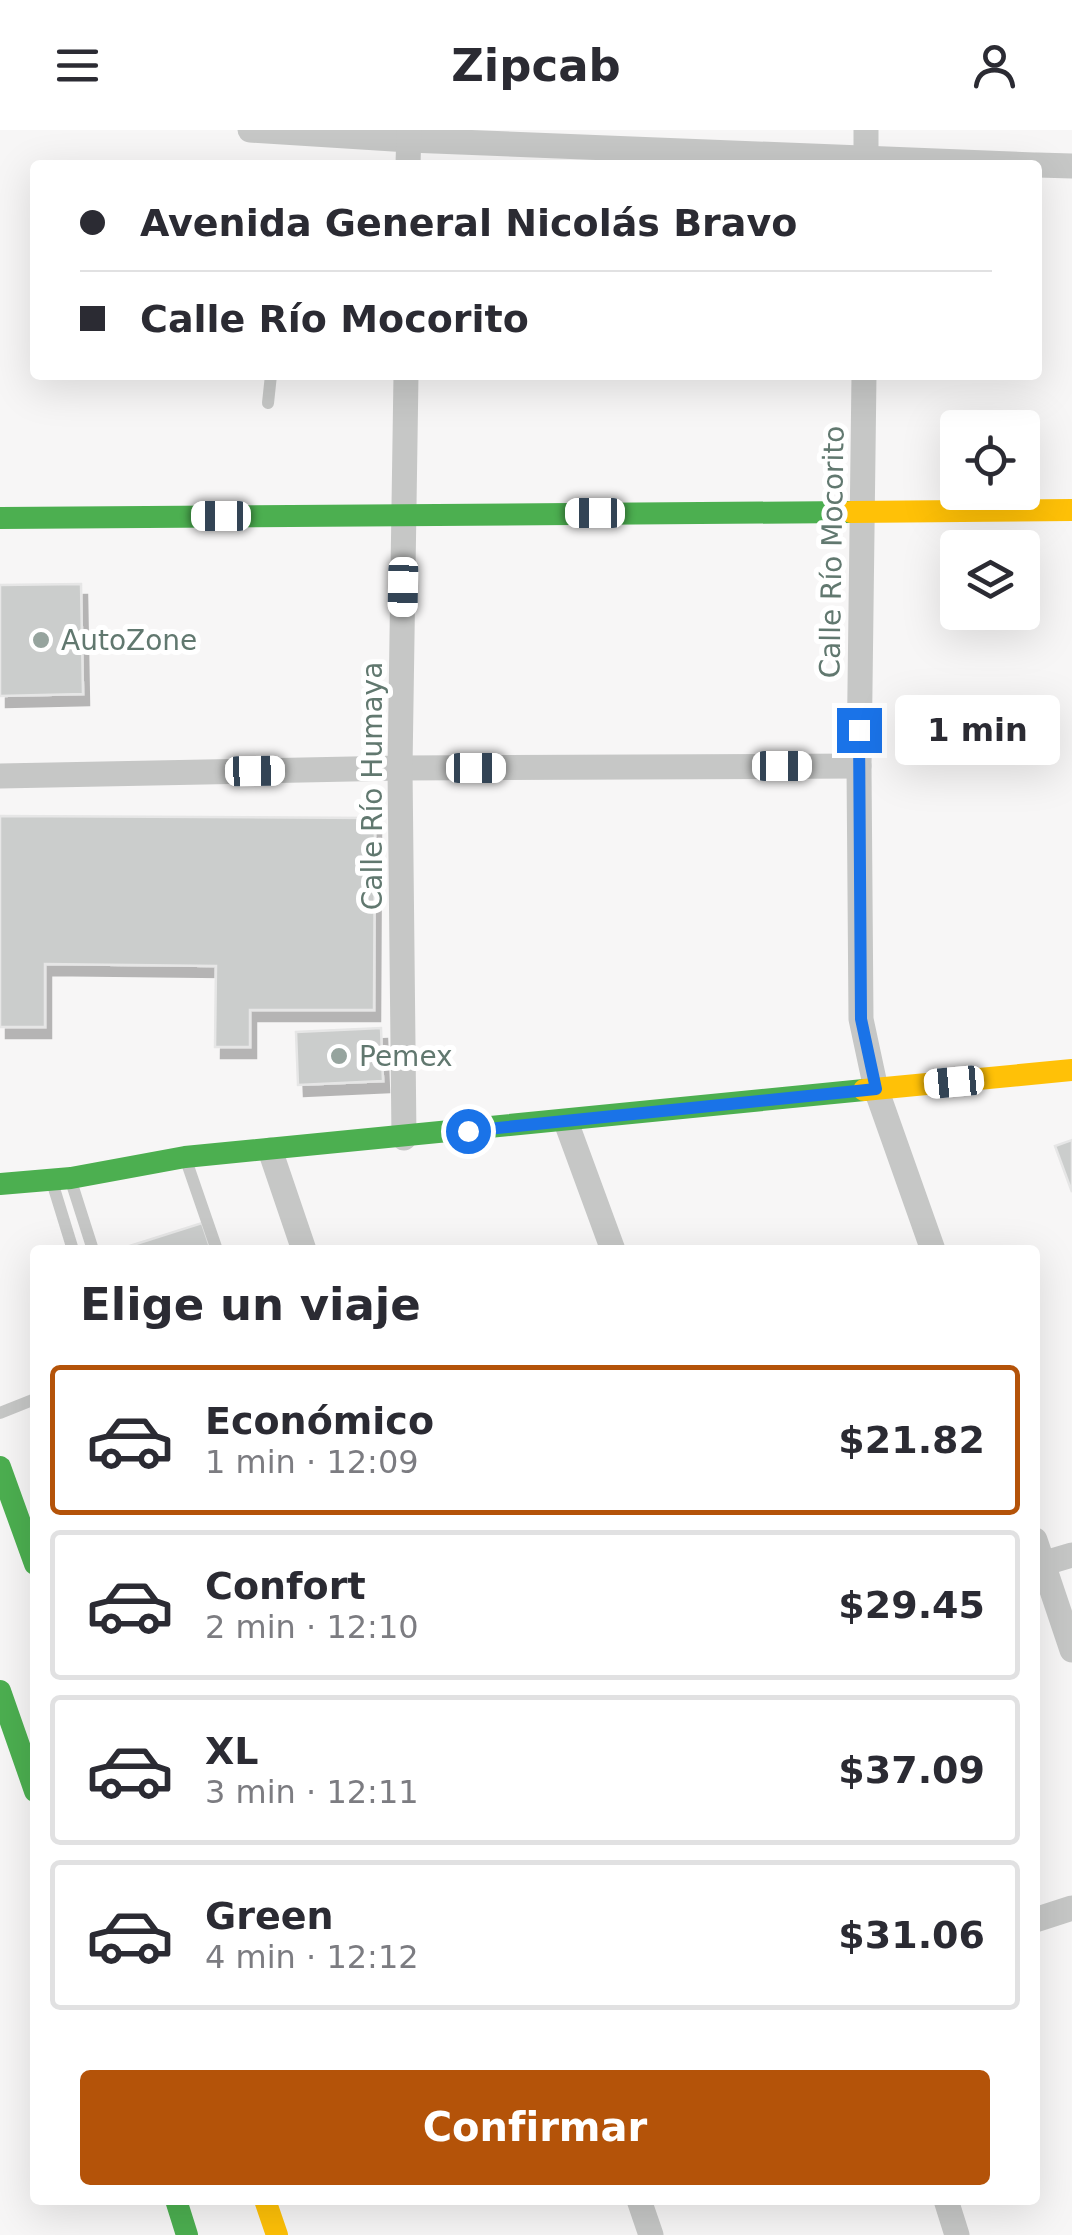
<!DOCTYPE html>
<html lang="es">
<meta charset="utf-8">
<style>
:root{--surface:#fff;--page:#f2f2f3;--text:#2b2b33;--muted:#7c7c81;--line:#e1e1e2;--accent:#b45309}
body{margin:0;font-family:"DejaVu Sans",sans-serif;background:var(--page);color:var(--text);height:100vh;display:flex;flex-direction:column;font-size:38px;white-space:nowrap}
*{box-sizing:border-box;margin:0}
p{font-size:32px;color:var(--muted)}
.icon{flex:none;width:55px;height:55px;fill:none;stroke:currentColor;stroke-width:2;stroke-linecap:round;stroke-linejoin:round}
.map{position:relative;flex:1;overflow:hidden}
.drawer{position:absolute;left:30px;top:1115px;width:1010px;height:960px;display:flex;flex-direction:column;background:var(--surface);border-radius:10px;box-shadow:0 10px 40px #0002}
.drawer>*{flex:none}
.top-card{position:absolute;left:30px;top:30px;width:1012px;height:220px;border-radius:10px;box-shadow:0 10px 40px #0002;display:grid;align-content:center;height:220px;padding:0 50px;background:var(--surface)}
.tools{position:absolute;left:940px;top:280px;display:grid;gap:20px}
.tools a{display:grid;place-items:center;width:100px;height:100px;border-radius:10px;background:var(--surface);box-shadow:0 10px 40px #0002;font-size:50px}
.end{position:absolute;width:45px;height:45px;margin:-22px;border:12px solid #1a73e8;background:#fff;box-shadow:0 0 0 5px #fff}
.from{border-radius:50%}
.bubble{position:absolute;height:70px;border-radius:10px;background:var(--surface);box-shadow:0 10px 40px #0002;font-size:32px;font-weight:700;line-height:70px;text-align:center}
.car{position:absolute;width:30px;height:60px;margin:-30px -15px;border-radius:12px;box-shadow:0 0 8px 2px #0007;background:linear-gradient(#fff 24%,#345 0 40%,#fff 0 76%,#345 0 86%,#fff 0)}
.top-card b{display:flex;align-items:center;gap:35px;height:95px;font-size:38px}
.top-card b+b{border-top:2px solid var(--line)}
.top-card i{width:25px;height:25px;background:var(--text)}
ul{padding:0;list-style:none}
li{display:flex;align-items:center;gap:30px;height:150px;margin:0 20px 15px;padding:0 30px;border:5px solid var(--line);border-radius:10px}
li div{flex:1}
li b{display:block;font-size:38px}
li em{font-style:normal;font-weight:700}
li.on{border-color:var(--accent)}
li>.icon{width:90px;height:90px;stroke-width:1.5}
h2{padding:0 50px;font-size:45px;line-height:120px}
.cta{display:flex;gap:20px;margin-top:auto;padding:20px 50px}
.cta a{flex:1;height:115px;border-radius:10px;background:var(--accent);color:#fff;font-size:40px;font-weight:700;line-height:115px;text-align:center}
header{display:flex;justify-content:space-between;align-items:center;height:130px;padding:0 50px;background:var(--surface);font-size:45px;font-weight:700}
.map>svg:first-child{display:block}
</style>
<header><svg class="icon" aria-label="menu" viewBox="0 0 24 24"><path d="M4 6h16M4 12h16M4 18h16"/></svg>Zipcab<svg class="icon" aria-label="person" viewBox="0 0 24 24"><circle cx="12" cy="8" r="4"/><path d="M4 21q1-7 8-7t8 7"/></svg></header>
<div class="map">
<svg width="1072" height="2105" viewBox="0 0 1072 2105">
<defs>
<filter id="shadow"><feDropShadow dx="6" dy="11" stdDeviation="0" flood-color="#0004"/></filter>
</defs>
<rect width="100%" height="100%" fill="#f7f6f6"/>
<g fill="#cbcdcc" stroke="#e6e6e6" stroke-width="2.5" filter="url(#shadow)">
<path d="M81 454 83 564 0 566V455Z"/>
<path d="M0 686 375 688 374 880H250V917H215L216 836 45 834V897H0Z"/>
<path d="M381 898 383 951 298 955 296 902Z"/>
<path d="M1072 1010V1062L1055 1016Z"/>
<path d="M202 1093 211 1120H117Z"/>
</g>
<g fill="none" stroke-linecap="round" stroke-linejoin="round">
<g stroke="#c6c7c6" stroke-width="12">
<path d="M268 273 271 245"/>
<path d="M187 1033 217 1120"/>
<path d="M71 1051 93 1120"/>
<path d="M53 1055 73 1120"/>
<path d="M0 1283 35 1269"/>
</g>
<g stroke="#c6c7c6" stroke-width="25">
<path d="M250 0 409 10 1034 35"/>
<path d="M408 35 409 0"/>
<path d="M866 35V0"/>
<path d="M1038 35 1072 36"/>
<path d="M864 245 859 636 861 889 876 959 933 1120"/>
<path d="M0 646 400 638 859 636"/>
<path d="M566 992 613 1120"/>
<path d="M404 1008 400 638 406 245"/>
<path d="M270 1020 304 1120"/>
<path d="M1035 1410 1072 1520"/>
<path d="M1035 1436 1072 1425"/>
<path d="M1035 1790 1072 1778"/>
<path d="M639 2070 651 2105"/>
<path d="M946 2070 957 2105"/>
</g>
<g stroke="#4caf50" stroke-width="22">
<path d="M0 388 851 382"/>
<path d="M0 1054 71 1048 185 1027 864 960"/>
<path d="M0 1337 35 1434"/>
<path d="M0 1561 35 1661"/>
<path d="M176 2070 187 2105"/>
</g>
<g stroke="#ffc107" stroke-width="22">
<path d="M851 382 1072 380"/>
<path d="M864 960 1072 940"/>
<path d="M265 2070 277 2105"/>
</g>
</g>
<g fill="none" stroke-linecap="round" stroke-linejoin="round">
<path stroke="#1a73e8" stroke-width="12" d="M468 1001 876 959 861 889 859 600"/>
</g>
<g fill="#96a49e" stroke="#fff" stroke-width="4">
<circle cx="41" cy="510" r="10"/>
<circle cx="339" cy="926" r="10"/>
</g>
<g text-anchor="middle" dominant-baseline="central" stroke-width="10" stroke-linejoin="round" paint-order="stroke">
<g font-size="28" fill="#61786f" stroke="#fff">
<text transform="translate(832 422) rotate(-89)">Calle Río Mocorito</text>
<text transform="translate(372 656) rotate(-90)">Calle Río Humaya</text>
</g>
<g font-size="28" fill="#61786f" stroke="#fff" text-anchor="start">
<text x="61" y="510">AutoZone</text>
<text x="359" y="926">Pemex</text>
</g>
</g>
</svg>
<div class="tools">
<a><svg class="icon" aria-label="locate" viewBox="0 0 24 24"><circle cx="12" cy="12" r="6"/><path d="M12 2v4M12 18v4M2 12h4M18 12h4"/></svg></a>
<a><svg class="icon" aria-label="layers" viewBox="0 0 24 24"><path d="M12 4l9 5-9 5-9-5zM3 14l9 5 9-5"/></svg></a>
</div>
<i class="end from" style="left:468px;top:1001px"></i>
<i class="end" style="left:859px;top:600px"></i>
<div class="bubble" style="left:895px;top:565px;width:165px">1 min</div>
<i class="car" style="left:595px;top:383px;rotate:270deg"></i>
<i class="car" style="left:221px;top:386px;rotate:270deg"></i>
<i class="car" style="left:403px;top:457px;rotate:181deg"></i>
<i class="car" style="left:782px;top:636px;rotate:90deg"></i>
<i class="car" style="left:476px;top:638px;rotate:90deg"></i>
<i class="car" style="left:255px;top:641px;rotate:89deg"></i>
<i class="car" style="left:954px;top:952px;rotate:265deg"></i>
<div class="top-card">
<b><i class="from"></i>Avenida General Nicolás Bravo</b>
<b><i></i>Calle Río Mocorito</b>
</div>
<section class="drawer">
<h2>Elige un viaje</h2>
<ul>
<li class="on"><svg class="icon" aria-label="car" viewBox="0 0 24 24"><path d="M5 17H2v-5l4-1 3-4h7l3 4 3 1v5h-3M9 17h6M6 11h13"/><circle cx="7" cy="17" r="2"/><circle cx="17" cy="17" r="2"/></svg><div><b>Económico</b><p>1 min · 12:09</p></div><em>$21.82</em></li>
<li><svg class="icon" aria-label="car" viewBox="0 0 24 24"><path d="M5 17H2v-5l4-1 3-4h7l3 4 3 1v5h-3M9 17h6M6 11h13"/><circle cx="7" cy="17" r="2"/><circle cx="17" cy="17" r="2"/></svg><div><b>Confort</b><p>2 min · 12:10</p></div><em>$29.45</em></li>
<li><svg class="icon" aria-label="car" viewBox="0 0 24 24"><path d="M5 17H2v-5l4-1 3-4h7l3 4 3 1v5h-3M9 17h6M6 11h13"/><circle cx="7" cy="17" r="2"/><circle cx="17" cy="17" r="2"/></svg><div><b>XL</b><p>3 min · 12:11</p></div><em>$37.09</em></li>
<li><svg class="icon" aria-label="car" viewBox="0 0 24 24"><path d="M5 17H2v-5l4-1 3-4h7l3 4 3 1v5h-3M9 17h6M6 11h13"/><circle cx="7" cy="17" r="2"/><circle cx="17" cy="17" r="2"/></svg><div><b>Green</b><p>4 min · 12:12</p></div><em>$31.06</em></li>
</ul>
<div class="cta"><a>Confirmar</a></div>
</section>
</div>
